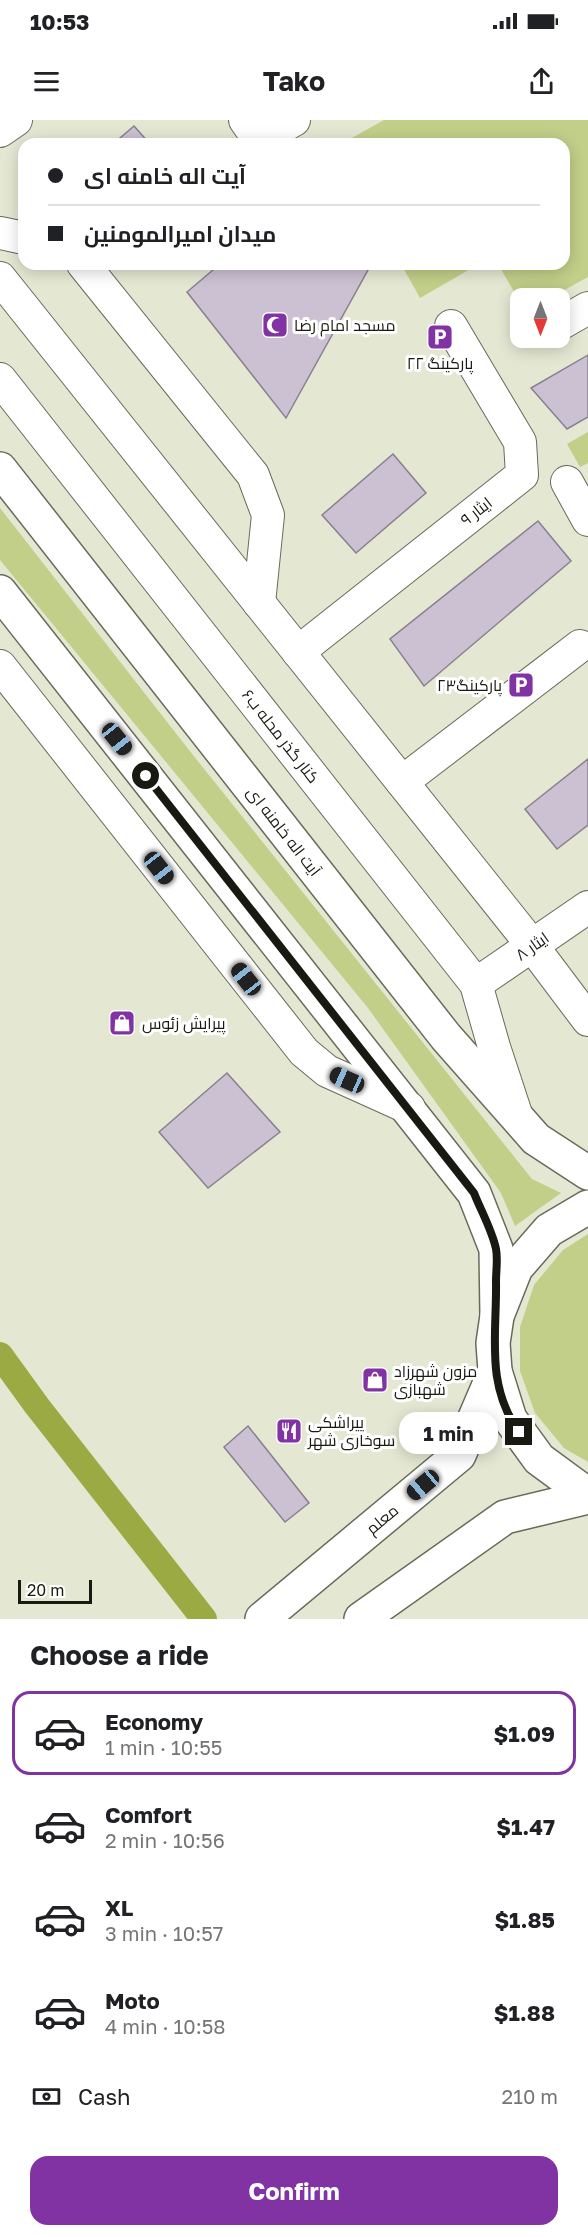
<!DOCTYPE html>
<meta charset="utf-8">
<style>
:root{--surface:#fff;--page:#f2f2f2;--text:#202124;--muted:#757577;--line:#e0e0e0;--accent:#8233a3}
body{margin:0;font-family:"Golos Text",Cairo,sans-serif;background:var(--page);color:var(--text);height:100vh;display:flex;flex-direction:column;font-size:22px;white-space:nowrap}
*{box-sizing:border-box;margin:0}
p{font-size:20px;color:var(--muted)}
.icon{flex:none;width:33px;height:33px;fill:none;stroke:currentColor;stroke-width:2;stroke-linecap:round;stroke-linejoin:round}
.map{position:relative;height:1499px;overflow:hidden}
.drawer{display:flex;flex-direction:column;background:var(--surface);flex:1}
.drawer>*{flex:none}
.top-card{position:absolute;left:18px;top:18px;width:552px;height:132px;border-radius:18px;box-shadow:0 3px 15px #0003;display:grid;align-content:center;height:132px;padding:0 30px;background:var(--surface)}
.needle{width:39px;rotate:180deg}
.tools{position:absolute;left:510px;top:168px;display:grid;gap:12px}
.tools a{display:grid;place-items:center;width:60px;height:60px;border-radius:12px;background:var(--surface);box-shadow:0 3px 15px #0003;font-size:30px}
.scale{position:absolute;left:18px;bottom:15px;width:74px;box-sizing:border-box;padding-left:6px;border:3px solid #181a12;border-top:0;font-size:16px;line-height:21px;white-space:nowrap;color:#181a12;-webkit-text-stroke:4px #fff;paint-order:stroke}
.end{position:absolute;width:27px;height:27px;margin:-14px;border:8px solid #181a12;background:#fff;box-shadow:0 0 0 3px #fff}
.from{border-radius:50%}
.bubble{position:absolute;height:42px;border-radius:18px;background:var(--surface);box-shadow:0 3px 15px #0003;font-size:20px;font-weight:700;line-height:42px;text-align:center}
.car{position:absolute;width:18px;height:36px;margin:-18px -9px;border-radius:8px;box-shadow:0 0 4px 2px #0007;background:linear-gradient(#222 24%,#8ab4d8 0 40%,#222 0 76%,#8ab4d8 0 86%,#222 0)}
.top-card b{display:flex;align-items:center;gap:21px;height:57px;font-size:22px}
.top-card b+b{border-top:2px solid var(--line)}
.top-card i{width:15px;height:15px;background:var(--text)}
ul{padding:0;list-style:none}
li{display:flex;align-items:center;gap:18px;height:84px;margin:0 12px 9px;padding:0 18px;border:3px solid transparent;border-radius:18px}
li div{flex:1}
li b{display:block;font-size:22px}
li em{font-style:normal;font-weight:700}
li.on{border-color:var(--accent)}
li>.icon{width:54px;height:54px;stroke-width:1.5}
h2{padding:0 30px;font-size:27px;line-height:72px}
.pay{display:flex;align-items:center;gap:15px;height:66px;padding:0 30px;font-size:22px}
.pay p{margin-inline-start:auto}
.button{display:flex;gap:12px;margin-top:auto;padding:12px 30px}
.button a{flex:1;height:69px;border-radius:18px;background:var(--accent);color:#fff;font-size:24px;font-weight:700;line-height:69px;text-align:center}
.status{display:flex;justify-content:space-between;align-items:center;height:42px;padding:0 30px;background:var(--surface);direction:ltr}
.status svg{height:16px;fill:currentColor}
header{display:flex;justify-content:space-between;align-items:center;height:78px;padding:0 30px;background:var(--surface);font-size:27px;font-weight:700}
.map>svg:first-child{display:block}
</style>
<div class="status"><b>10:53</b><svg viewBox="0 0 49 12"><path d="M0 12V9h3v3zM5 12V6h3v6zM10 12V3h3v9zM15 12V0h3v12zM26 1h20v11H26zM47 4h2v5h-2z"/></svg></div>
<header><svg class="icon" aria-label="menu" viewBox="0 0 24 24"><path d="M4 6h16M4 12h16M4 18h16"/></svg>Tako<svg class="icon" aria-label="share" viewBox="0 0 24 24"><path d="M12 15V3M7 8l5-5 5 5M5 13v7h14v-7"/></svg></header>
<div class="map">
<svg width="588" height="1499" viewBox="0 0 588 1499">
<rect width="100%" height="100%" fill="#e4e8d3"/>
<g fill="#c2cf89">
<path d="M384 0H588V157L550 178H520V182L498 144H564V24H341Z"/>
<path d="M401 144H479L420 178Z"/>
<path d="M588 312V343L580 347 567 324Z"/>
<path d="M0 388 189 630 532 1059 561 1073 515 1106 501 1073 368 888 0 440Z"/>
<path d="M588 1114V1342L564 1328 535 1293 520 1251V1207L534 1165 563 1130Z"/>
</g>
<g fill="none" stroke-linecap="round" stroke-linejoin="round">
<path stroke="#9baa43" stroke-width="26" d="M0 1235 37 1286 204 1499"/>
</g>
<g fill="#ccc0d3" stroke="#8a7f90" stroke-width="1.5">
<path d="M134 6 150 24H113Z"/>
<path d="M220 144H363L368 150 286 298 187 172Z"/>
<path d="M588 235V297L567 309 531 268Z"/>
<path d="M393 334 426 373 356 433 322 395Z"/>
<path d="M538 401 571 441 424 566 390 519Z"/>
<path d="M588 639V705L557 729 525 689Z"/>
<path d="M227 953 280 1012 208 1068 159 1012Z"/>
<path d="M248 1306 309 1383 285 1402 224 1327Z"/>
</g>
<g fill="none" stroke-linecap="round" stroke-linejoin="round">
<defs>
<g id="minor">
<path d="M245 0 259 20 294 0"/>
<path d="M0 11 16 0"/>
<path d="M0 113 24 118"/>
<path d="M83 144 253 355 268 395 259 483"/>
<path d="M0 158 524 815 588 900"/>
<path d="M560 204 588 188"/>
<path d="M0 259 476 864 494 927 517 997"/>
<path d="M567 362 588 400"/>
<path d="M298 532 522 355 520 322 451 206"/>
<path d="M0 546 304 932 327 951 409 988"/>
<path d="M402 662 580 526"/>
<path d="M476 864 588 787"/>
</g>
<g id="major">
<path d="M0 349 446 917 536 1019 588 1053"/>
<path d="M0 472 474 1073 496 1129 497 1196"/>
<path d="M588 1087 549 1110 516 1148 497 1196 493 1223 495 1251 510 1299 539 1339 588 1375"/>
<path d="M262 1499 459 1335 495 1251"/>
<path d="M361 1499 505 1397 588 1377"/>
</g>
</defs>
<use href="#minor" stroke="#686b59" stroke-width="34"/>
<use href="#major" stroke="#686b59" stroke-width="36"/>
<use href="#minor" stroke="#fff" stroke-width="32"/>
<use href="#major" stroke="#fff" stroke-width="33"/>
</g>
<g fill="none" stroke-linecap="round" stroke-linejoin="round">
<path stroke="#181a12" stroke-width="8" d="M146 656 474 1073C481 1091 492 1110 496 1129 498 1139 496 1151 496 1161 497 1215 485 1264 519 1312"/>
</g>
<defs>
<symbol id="mosque-square" viewBox="-11 -11 22 22"><rect x="-9" y="-9" width="18" height="18" rx="4" fill="#8233a3" stroke="#fff"/><path d="M3.5-4.9A6 6 0 1 0 3.5 4.9A5 5 0 1 1 3.5-4.9Z" fill="#fff"/></symbol>
<symbol id="parking-square" viewBox="-11 -11 22 22"><rect x="-9" y="-9" width="18" height="18" rx="4" fill="#8233a3" stroke="#fff"/><path d="M-3.5-5.5H1a3.5 3.5 0 0 1 0 7H-1V5.5H-3.5ZM-1-3.4V-.6H.8a1.4 1.4 0 0 0 0-2.8Z" fill="#fff"/></symbol>
<symbol id="shop-square" viewBox="-11 -11 22 22"><rect x="-9" y="-9" width="18" height="18" rx="4" fill="#8233a3" stroke="#fff"/><path d="M-5-2.5h2.3a2.7 3.5 0 0 1 5.4 0H5L5.5 6h-11ZM-1.5-2.5h3a1.5 2.3 0 0 0-3 0Z" fill="#fff"/></symbol>
<symbol id="restaurant-square" viewBox="-11 -11 22 22"><rect x="-9" y="-9" width="18" height="18" rx="4" fill="#8233a3" stroke="#fff"/><path d="M-5-6h1v4h1v-4h1v4h1v-4h1v5L-1.5 .5V6h-2V.5L-5-1ZM5-6V6H3V1.5H1.5Q1.5-4 5-6Z" fill="#fff"/></symbol>
</defs>
<g fill-rule="evenodd">
<use href="#mosque-square" x="260" y="190" width="30" height="30"/>
<use href="#parking-square" x="425" y="202" width="30" height="30"/>
<use href="#parking-square" x="506" y="550" width="30" height="30"/>
<use href="#shop-square" x="107" y="888" width="30" height="30"/>
<use href="#shop-square" x="360" y="1245" width="30" height="30"/>
<use href="#restaurant-square" x="274" y="1296" width="30" height="30"/>
</g>
<g text-anchor="middle" dominant-baseline="central" stroke-width="6" stroke-linejoin="round" paint-order="stroke">
<g font-size="16" fill="#181a12" stroke="#fff" text-anchor="start">
<text x="294" y="205">مسجد امام رضا</text>
<text x="440" y="243" text-anchor="middle">پارکینگ ۲۲</text>
<text x="502" y="565" text-anchor="end">پارکینگ۲۳</text>
<text x="142" y="903">پیرایش زئوس</text>
<text x="394" y="1251">مزون شهرزاد<tspan x="394" dy="18">شهبازی</tspan></text>
<text x="308" y="1302">پیراشکی<tspan x="308" dy="18">سوخاری شهر</tspan></text>
</g>
<g font-size="16" fill="#181a12" stroke="#fff">
<text transform="translate(476 391) rotate(-38)">ایثار ۹</text>
<text transform="translate(281 616) rotate(52)">کنار گذر محله ب۶</text>
<text transform="translate(284 711) rotate(52)">آیت اله خامنه ای</text>
<text transform="translate(532 826) rotate(-35)">ایثار ۸</text>
<text transform="translate(382 1399) rotate(-40)">معلم</text>
</g>
</g>
</svg>
<div class="tools">
<a><svg class="needle" viewBox="-14 -14 28 28"><path d="M0-13l5 13h-10z" fill="#e53935"/><path d="M0 13l5-13h-10z" fill="#757577"/></svg></a>
</div>
<div class="scale">20 m</div>
<i class="end from" style="left:146px;top:656px"></i>
<i class="end" style="left:519px;top:1312px"></i>
<div class="bubble" style="left:399px;top:1292px;width:99px">1 min</div>
<i class="car" style="left:117px;top:619px;rotate:141deg"></i>
<i class="car" style="left:159px;top:748px;rotate:142deg"></i>
<i class="car" style="left:246px;top:859px;rotate:322deg"></i>
<i class="car" style="left:347px;top:960px;rotate:294deg"></i>
<i class="car" style="left:423px;top:1365px;rotate:230deg"></i>
<div class="top-card">
<b><i class="from"></i>آیت اله خامنه ای</b>
<b><i></i>میدان امیرالمومنین</b>
</div>
</div>
<section class="drawer">
<h2>Choose a ride</h2>
<ul>
<li class="on"><svg class="icon" aria-label="car" viewBox="0 0 24 24"><path d="M5 17H2v-5l4-1 3-4h7l3 4 3 1v5h-3M9 17h6M6 11h13"/><circle cx="7" cy="17" r="2"/><circle cx="17" cy="17" r="2"/></svg><div><b>Economy</b><p>1 min · 10:55</p></div><em>$1.09</em></li>
<li><svg class="icon" aria-label="car" viewBox="0 0 24 24"><path d="M5 17H2v-5l4-1 3-4h7l3 4 3 1v5h-3M9 17h6M6 11h13"/><circle cx="7" cy="17" r="2"/><circle cx="17" cy="17" r="2"/></svg><div><b>Comfort</b><p>2 min · 10:56</p></div><em>$1.47</em></li>
<li><svg class="icon" aria-label="car" viewBox="0 0 24 24"><path d="M5 17H2v-5l4-1 3-4h7l3 4 3 1v5h-3M9 17h6M6 11h13"/><circle cx="7" cy="17" r="2"/><circle cx="17" cy="17" r="2"/></svg><div><b>XL</b><p>3 min · 10:57</p></div><em>$1.85</em></li>
<li><svg class="icon" aria-label="car" viewBox="0 0 24 24"><path d="M5 17H2v-5l4-1 3-4h7l3 4 3 1v5h-3M9 17h6M6 11h13"/><circle cx="7" cy="17" r="2"/><circle cx="17" cy="17" r="2"/></svg><div><b>Moto</b><p>4 min · 10:58</p></div><em>$1.88</em></li>
</ul>
<div class="pay"><svg class="icon" aria-label="cash" viewBox="0 0 24 24"><path d="M3 7h18v10H3z"/><circle cx="12" cy="12" r="2"/></svg>Cash<p>210 m</p></div>
<div class="button"><a>Confirm</a></div>
</section>
